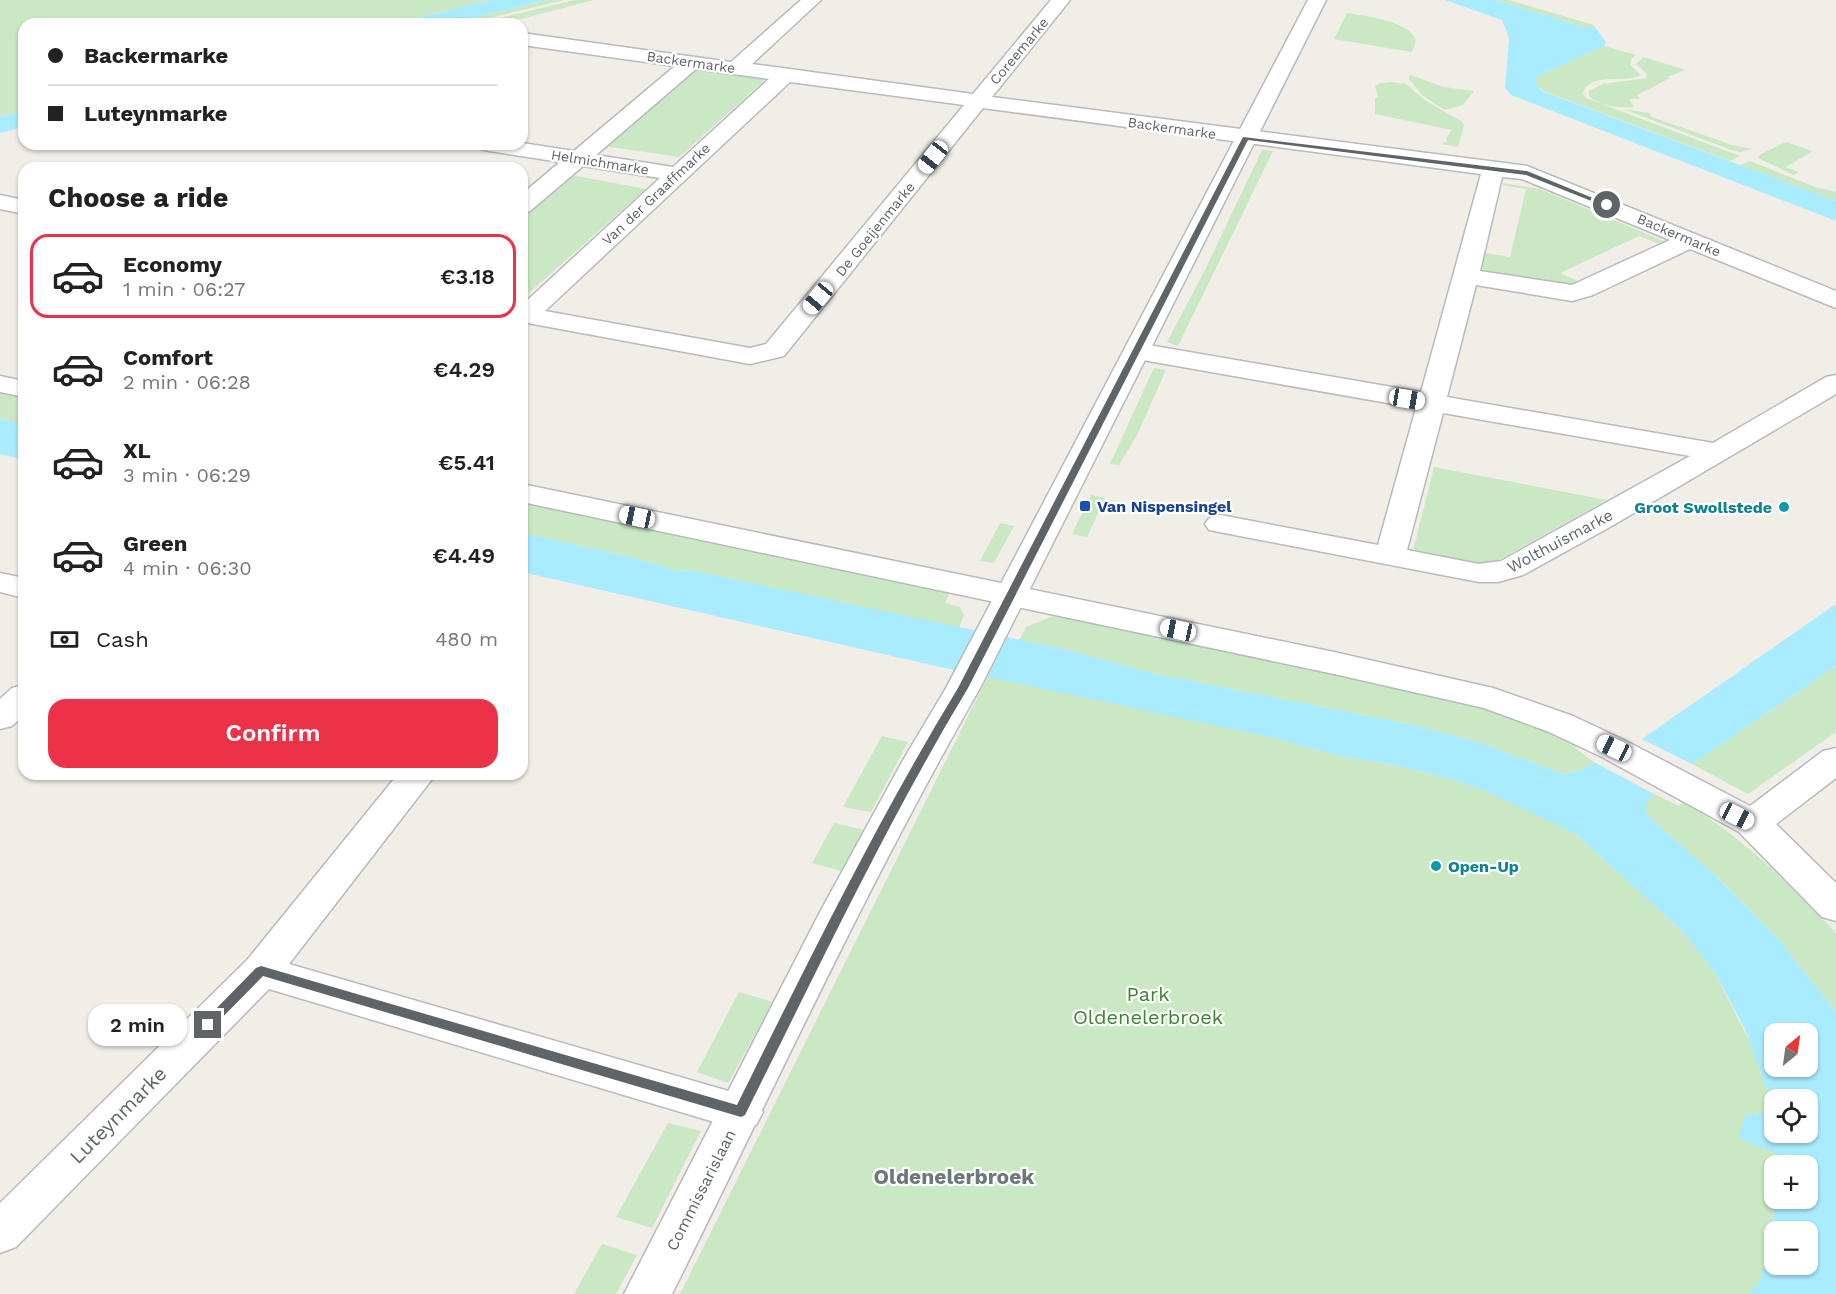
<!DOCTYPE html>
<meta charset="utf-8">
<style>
:root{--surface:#fff;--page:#f6f6f6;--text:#222;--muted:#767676;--line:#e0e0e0;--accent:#ec3249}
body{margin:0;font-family:"Work Sans",sans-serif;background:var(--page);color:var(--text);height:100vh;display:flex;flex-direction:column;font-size:22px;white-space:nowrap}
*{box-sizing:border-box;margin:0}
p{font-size:20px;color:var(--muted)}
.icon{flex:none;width:33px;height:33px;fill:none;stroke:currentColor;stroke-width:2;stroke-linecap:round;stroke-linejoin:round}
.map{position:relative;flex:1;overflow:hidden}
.sheet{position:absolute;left:18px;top:162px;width:510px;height:618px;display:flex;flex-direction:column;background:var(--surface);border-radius:18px;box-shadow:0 2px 4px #0004}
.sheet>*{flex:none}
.hud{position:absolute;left:18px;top:18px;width:510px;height:132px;border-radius:18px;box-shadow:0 2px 4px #0004;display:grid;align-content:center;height:132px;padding:0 30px;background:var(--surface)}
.needle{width:39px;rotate:29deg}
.controls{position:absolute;left:1764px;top:1023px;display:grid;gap:12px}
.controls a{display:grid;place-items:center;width:54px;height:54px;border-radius:12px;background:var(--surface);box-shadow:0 2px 4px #0004;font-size:30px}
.end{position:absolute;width:27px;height:27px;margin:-14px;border:8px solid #5e6468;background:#fff;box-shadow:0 0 0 3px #fff}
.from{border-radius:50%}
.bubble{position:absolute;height:42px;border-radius:18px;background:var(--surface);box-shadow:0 2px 4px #0004;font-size:20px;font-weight:600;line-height:42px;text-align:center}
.car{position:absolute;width:18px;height:36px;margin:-18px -9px;border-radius:8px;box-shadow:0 0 4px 2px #0007;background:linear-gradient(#fff 24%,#345 0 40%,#fff 0 76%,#345 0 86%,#fff 0)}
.hud b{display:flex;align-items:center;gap:21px;height:57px;font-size:22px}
.hud b+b{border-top:2px solid var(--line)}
.hud i{width:15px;height:15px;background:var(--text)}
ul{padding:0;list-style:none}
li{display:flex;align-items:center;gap:18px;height:84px;margin:0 12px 9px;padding:0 18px;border:3px solid transparent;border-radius:18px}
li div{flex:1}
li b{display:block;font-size:22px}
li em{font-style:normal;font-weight:600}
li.active{border-color:var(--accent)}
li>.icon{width:54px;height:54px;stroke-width:1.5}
h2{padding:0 30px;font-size:27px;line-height:72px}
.pay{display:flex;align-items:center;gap:15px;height:66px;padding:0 30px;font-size:22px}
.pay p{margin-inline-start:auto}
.primary-button{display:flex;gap:12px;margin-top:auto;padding:12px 30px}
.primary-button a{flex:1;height:69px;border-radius:18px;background:var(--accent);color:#fff;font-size:24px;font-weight:600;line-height:69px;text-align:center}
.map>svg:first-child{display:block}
</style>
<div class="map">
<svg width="1836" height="1294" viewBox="0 0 1836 1294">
<rect width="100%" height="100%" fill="#f1ede7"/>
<g fill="#cbe8c4">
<path d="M0 0H492L391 24H24V111L0 117Z"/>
<path d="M546 0H564L465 24H447Z"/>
<path d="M575 0H594L501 24H475Z"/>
<path d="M1496 0H1509L1594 25 1595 27H1583Z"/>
<path d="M1347 13C1365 16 1411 21 1416 41L1412 52 1334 39Z"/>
<path d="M1604 46 1636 55 1632 58 1630 65 1641 75C1627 84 1587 71 1583 94L1586 98 1740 156 1730 161 1543 91 1535 83V79L1540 75Z"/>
<path d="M1643 57 1686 70 1667 77 1670 78 1637 95 1640 99H1629L1634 107C1619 108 1600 107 1589 96V91L1603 84 1647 78 1646 73 1636 64Z"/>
<path d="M699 68 761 77 764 81 679 157 604 146 693 70Z"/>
<path d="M1410 75 1444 87 1474 91 1463 105 1445 110 1423 96 1409 79Z"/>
<path d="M1390 82 1406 84 1426 101 1461 121 1464 125 1458 147 1442 144 1447 141 1446 139 1452 130 1375 114V99L1378 96 1375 86 1381 83Z"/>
<path d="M1623 109 1649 113 1652 117 1732 145 1753 149 1740 152 1731 150Z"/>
<path d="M1786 142 1813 151 1786 167 1798 172 1794 175 1758 158 1761 154Z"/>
<path d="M1262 150 1273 151 1178 346 1167 342 1205 270Z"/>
<path d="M1750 161 1815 187 1836 192V201L1740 165Z"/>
<path d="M571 175 646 189 522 299V215Z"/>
<path d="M1502 183 1540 189 1666 242 1662 245 1639 236 1560 273 1580 282 1575 284 1490 274 1481 268 1485 253 1510 257 1526 189 1502 185Z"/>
<path d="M1154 368 1166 370 1137 435 1119 465 1110 464Z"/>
<path d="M0 390 24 396V425L0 419Z"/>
<path d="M1434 467 1607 500 1493 563 1485 564 1413 551Z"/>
<path d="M1091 495 1105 498 1087 537 1072 534Z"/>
<path d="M522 502 950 593 945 603 960 607 964 615 959 628 690 570 678 571 635 558 522 533Z"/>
<path d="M1000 523 1014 526 994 563 980 561Z"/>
<path d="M1056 615 1446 699C1491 711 1537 722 1578 745L1575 748 1594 762 1583 770 1563 774 1481 743 1418 726 1151 673 1072 651 1019 640 1026 627Z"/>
<path d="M1836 666V732L1748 794 1692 764Z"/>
<path d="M988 676 1173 715 1274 738 1343 757 1385 763 1447 778 1481 789 1515 803 1576 834 1682 931 1715 973 1757 1056 1766 1087 1775 1099 1774 1111 1746 1115 1772 1151 1783 1156 1782 1165 1774 1166V1198L1777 1199 1760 1282 1748 1294H680Z"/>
<path d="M882 736 908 742 871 812 843 807Z"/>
<path d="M1654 794 1679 806 1683 801C1741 837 1790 883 1836 933V1012L1779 940 1718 878 1651 819 1646 812V803Z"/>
<path d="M834 823 864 830 841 871 812 863Z"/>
<path d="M739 992 773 1002 728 1083 697 1072Z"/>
<path d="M668 1123 701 1131 652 1228 616 1217Z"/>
<path d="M602 1244 637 1255 616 1294H574Z"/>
</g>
<g fill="#a9ebff" fill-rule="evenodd">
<path d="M492 0H546L447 24H391Z"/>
<path d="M1445 0H1496L1583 27H1595L1606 42 1604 46 1540 75 1535 79V83L1542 91 1836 201V221L1511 95 1505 88 1509 38 1502 20Z"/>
<path d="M24 111V127L0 133V117Z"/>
<path d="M0 419 24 425V460L0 454Z"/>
<path d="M522 533 635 558 678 571 690 570 1072 651 1151 673 1418 726 1481 743 1563 774 1583 770 1594 762 1654 794 1646 804V812L1651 819 1718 878 1779 940 1836 1012V1294H1748L1760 1282 1777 1199 1808 1198V1166L1782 1165 1783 1156 1738 1138 1746 1115 1774 1111V1132H1808V1100L1775 1099 1766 1087 1745 1029 1715 973 1682 931 1576 834 1481 789 1447 778 1385 763 1343 757 1274 738 936 666 522 572ZM1774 1034H1808V1066H1774ZM1774 1232H1808V1264H1774Z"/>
<path d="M1836 604V666L1692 764 1642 739Z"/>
</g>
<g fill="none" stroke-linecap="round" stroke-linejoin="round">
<defs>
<g id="street">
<path d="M801 0H821L752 64 973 94 1051 0H1070L992 97 1527 166 1836 291V308L1690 249 1593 295 1572 301 1476 285 1447 397 1713 443 1826 377 1836 375V394L1610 527 1523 575 1498 582H1479L1209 530 1205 524 1209 518 1220 515 1378 545 1416 408 1137 359 1128 357 1124 351 1128 345 1137 343 1421 392 1481 174 983 108 784 356 750 364 522 322V305L660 178 583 166 530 211 522 213V194L560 162 489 151 481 149 478 144 522 143 574 151 675 66 522 45V33L731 62ZM696 69 769 79 673 167 596 155ZM790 82 964 105 766 344 750 348 545 311ZM1502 177 1522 179 1670 240 1572 285 1480 271ZM1443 413 1690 456 1501 561 1479 564 1407 550Z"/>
<path d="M0 195 24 200V214L0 209Z"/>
<path d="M0 376 24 381V397L0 392Z"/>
<path d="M522 484 1334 652 1493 688 1573 716 1626 741 1750 806 1823 751 1836 748V778L1776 824 1836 883V921L1822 917 1739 832 1602 757 1549 732 1484 708 1334 674 522 502Z"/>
<path d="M0 573 24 578V598L0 592Z"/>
<path d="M24 685V715L12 726 0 729V699L12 688Z"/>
<path d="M398 774H436L289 964 756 1099 763 1112 756 1125 741 1130 269 989 16 1247 0 1253V1203L247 960Z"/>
</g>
<path id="secondary" d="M1308 0H1326L980 688C867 885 773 1091 672 1294H624L820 912 902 762 946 688Z"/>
</defs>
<use href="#street" stroke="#b7bbbe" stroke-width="3"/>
<use href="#secondary" stroke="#b5bbbf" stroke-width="3"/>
<use href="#street" fill="#fff" fill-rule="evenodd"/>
<use href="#secondary" fill="#fff" fill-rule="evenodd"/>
</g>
<path fill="#5e6468" d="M1243 137 1527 171 1610 205 1604 206 1526 175 1248 140 968 688C885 826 817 971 745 1115L741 1117 263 976 212 1028H204V1021L256 968 261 966 737 1105C807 964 876 823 958 688Z"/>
<rect fill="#1a4fb4" stroke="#fff" stroke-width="2" x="1079" y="500" width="12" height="12" rx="3"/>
<g fill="#0f9aa8" stroke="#fff" stroke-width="2">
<circle cx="1784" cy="507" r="6"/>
<circle cx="1436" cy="866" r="6"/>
</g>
<g text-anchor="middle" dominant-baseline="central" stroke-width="4.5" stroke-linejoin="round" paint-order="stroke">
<g font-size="14" fill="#5e6468" stroke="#fff">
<text transform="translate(1019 51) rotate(-50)">Coreemarke</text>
<text transform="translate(691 62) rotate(8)">Backermarke</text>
<text transform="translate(1172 128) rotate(8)">Backermarke</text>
<text transform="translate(600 162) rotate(9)">Helmichmarke</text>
<text transform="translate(656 194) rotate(-43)">Van der Graaffmarke</text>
<text transform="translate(875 229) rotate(-51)">De Goeijenmarke</text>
<text transform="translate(1679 235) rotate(23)">Backermarke</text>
</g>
<g font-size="16" font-weight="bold" fill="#164399" stroke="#fff" text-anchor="start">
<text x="1097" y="506">Van Nispensingel</text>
</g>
<g font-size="16" font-weight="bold" fill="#0d838f" stroke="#fff" text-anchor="end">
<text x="1772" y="507">Groot Swollstede</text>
<text x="1448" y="866" text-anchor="start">Open-Up</text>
</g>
<g font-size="16" fill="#5e6468" stroke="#fff">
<text transform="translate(1560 541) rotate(-28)">Wolthuismarke</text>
<text transform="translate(701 1190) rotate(-63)">Commissarislaan</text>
</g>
<g font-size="20" fill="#3f8233" stroke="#fff">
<text x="1148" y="994">Park<tspan x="1148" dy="23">Oldenelerbroek</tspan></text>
</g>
<g font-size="20" fill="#5e6468" stroke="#fff">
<text transform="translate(118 1115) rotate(-45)">Luteynmarke</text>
</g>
<g font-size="21" font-weight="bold" fill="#6f777a" stroke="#fff">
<text x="954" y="1176">Oldenelerbroek</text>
</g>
</g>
</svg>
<div class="controls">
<a><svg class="needle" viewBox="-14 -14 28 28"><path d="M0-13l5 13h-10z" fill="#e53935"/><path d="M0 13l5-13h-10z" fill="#767676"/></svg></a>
<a><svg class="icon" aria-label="locate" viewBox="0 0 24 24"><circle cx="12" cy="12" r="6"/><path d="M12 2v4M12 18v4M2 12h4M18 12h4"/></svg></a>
<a>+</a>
<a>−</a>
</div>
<i class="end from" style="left:1607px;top:205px"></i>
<i class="end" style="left:208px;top:1025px"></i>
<div class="bubble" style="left:88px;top:1004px;width:99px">2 min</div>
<i class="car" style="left:933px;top:157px;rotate:218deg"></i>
<i class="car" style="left:818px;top:298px;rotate:220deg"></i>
<i class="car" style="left:1407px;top:399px;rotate:100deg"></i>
<i class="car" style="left:637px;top:517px;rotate:282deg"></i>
<i class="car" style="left:1178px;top:630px;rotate:282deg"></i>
<i class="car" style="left:1614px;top:748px;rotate:295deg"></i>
<i class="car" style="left:1737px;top:816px;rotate:117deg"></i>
<div class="hud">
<b><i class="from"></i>Backermarke</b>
<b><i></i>Luteynmarke</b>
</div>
<section class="sheet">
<h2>Choose a ride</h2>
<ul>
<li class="active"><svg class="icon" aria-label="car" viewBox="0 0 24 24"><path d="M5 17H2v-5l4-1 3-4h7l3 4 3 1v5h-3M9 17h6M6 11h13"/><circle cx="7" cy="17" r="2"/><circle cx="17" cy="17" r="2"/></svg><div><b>Economy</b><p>1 min · 06:27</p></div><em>€3.18</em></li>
<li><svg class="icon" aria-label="car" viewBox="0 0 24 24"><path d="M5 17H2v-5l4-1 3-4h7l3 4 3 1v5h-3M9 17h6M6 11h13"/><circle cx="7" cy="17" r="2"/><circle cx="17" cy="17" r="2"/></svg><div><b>Comfort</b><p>2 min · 06:28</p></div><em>€4.29</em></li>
<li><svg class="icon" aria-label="car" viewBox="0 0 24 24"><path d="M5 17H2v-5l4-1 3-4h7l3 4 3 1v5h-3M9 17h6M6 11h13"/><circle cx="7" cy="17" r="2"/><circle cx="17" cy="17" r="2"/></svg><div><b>XL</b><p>3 min · 06:29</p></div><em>€5.41</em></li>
<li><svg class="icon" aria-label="car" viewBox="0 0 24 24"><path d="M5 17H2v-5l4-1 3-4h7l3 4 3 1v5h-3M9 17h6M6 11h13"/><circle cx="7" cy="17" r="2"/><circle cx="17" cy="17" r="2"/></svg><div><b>Green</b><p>4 min · 06:30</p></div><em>€4.49</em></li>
</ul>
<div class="pay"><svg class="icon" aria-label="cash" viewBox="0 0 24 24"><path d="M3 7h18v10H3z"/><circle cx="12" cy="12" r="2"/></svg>Cash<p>480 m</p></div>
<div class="primary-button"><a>Confirm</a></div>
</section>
</div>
